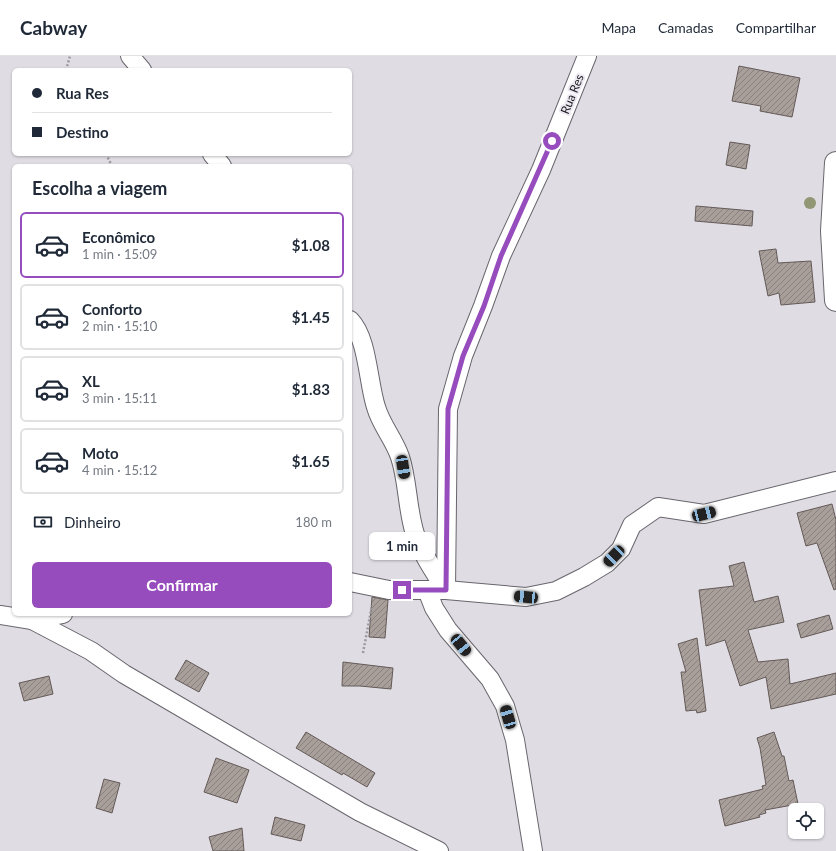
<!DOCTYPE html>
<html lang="pt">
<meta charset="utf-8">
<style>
:root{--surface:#fff;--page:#f2f2f3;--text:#1f2937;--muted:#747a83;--line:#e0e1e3;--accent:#974cbd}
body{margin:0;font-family:Lato,sans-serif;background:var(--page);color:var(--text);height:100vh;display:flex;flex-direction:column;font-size:15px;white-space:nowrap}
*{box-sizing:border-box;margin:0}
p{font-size:13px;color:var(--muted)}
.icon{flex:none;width:22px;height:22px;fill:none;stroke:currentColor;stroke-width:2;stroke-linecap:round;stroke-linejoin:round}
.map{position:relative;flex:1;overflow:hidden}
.details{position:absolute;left:12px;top:108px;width:340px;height:452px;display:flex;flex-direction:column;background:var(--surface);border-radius:6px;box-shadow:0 1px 3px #0004}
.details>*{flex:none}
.banner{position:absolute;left:12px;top:12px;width:340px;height:88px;border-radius:6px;box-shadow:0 1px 3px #0004;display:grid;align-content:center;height:88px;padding:0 20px;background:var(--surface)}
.controls{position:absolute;left:788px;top:747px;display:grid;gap:8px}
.controls a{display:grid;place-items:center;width:36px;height:36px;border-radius:6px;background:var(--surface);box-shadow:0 1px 3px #0004;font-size:20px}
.end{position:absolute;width:18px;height:18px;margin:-9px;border:5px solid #974cbd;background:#fff;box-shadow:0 0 0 2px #fff}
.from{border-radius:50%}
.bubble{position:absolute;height:28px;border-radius:6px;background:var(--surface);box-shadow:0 1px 3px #0004;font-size:13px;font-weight:700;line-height:28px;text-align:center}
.car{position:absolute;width:12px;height:24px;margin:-12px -6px;border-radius:5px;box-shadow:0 0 3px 1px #0007;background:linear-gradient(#222 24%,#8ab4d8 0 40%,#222 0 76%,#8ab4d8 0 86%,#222 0)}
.banner b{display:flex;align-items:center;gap:14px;height:38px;font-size:15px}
.banner b+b{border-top:1px solid var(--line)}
.banner i{width:10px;height:10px;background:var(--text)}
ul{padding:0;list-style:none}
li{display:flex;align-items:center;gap:12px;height:66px;margin:0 8px 6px;padding:0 12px;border:2px solid var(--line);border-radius:6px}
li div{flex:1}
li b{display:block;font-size:15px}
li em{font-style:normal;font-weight:700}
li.current{border-color:var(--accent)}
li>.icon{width:36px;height:36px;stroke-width:1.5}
h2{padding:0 20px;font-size:18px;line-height:48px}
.pay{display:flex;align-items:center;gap:10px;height:44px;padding:0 20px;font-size:15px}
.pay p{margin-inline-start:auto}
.action{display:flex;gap:8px;margin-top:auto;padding:8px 20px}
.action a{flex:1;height:46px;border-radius:6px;background:var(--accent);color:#fff;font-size:16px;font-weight:700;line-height:46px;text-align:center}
header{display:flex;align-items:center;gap:24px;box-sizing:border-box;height:56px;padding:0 20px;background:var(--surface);border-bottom:1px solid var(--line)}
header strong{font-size:19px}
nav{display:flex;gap:22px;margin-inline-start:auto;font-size:14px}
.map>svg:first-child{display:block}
</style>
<header>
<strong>Cabway</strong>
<nav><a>Mapa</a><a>Camadas</a><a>Compartilhar</a></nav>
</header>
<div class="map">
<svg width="836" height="795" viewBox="0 0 836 795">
<defs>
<pattern id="building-hatch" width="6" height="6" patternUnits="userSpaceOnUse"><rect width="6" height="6" fill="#a89f9b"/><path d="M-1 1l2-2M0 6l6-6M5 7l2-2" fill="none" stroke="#88817e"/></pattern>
</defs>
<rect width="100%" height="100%" fill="#e0dce4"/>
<g fill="url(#building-hatch)" stroke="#635a57">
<path d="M739 10 800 22 792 61 760 55 761 50 732 45Z"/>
<path d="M730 86 750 89 746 113 726 109Z"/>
<path d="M696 150 753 155 752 170 695 165Z"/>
<path d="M776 193 778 207 811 205 815 246 781 249 779 237 768 240 759 195Z"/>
<path d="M832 448 836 464V533L834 534 817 487 806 490 797 457Z"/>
<path d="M744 506 754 546 778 540 784 566 748 574 758 606 788 603 790 628 836 617V638L771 653 766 621 740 630 725 584 706 590 699 534 734 530 729 510Z"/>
<path d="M372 541 388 544 385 582 369 581Z"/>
<path d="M829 559 833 573 801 582 797 568Z"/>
<path d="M697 582 706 655 697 657 696 654 686 655 681 616H686L678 588Z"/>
<path d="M186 604 209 617 199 636 175 623Z"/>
<path d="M343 606 393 612 391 633 360 630H342Z"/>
<path d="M49 620 53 638 24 645 19 627Z"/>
<path d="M306 676 375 717 367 731 343 717 342 719 296 692Z"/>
<path d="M774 676 782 700H784L789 725 793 724 798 748 765 754 766 757 759 759 760 761 725 770 719 744 763 733 762 730 766 729 760 692 757 682Z"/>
<path d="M216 702 249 714 237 747 204 736Z"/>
<path d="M104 723 120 727 112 757 96 752Z"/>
<path d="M275 761 305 769 301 785 271 778Z"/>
<path d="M242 772 244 795H213L209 781Z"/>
</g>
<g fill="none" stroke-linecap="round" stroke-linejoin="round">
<defs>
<g id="street">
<path d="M130 0 142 14"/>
<path d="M212 98 222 110"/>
<path d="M350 264C368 282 368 327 376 351 381 369 394 383 400 401 408 425 407 453 415 478 422 498 435 517 446 534"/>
<path d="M350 526 389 534H446L526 541 556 535 584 521 607 507 621 493 632 469 658 451 704 458 836 425"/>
<path d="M427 534 434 552 448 574 490 623 505 650 515 684 533 795"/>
<path d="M446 534 448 353 463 300 483 250 501 200 541 114 587 0"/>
<path d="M0 559 32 564 63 558"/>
<path d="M32 564 91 595 124 618 360 756 439 795"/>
</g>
<path id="primary" d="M836 107 832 175 836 244"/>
</defs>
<use href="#street" stroke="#68656c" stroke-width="20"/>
<use href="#primary" stroke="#68656c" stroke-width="24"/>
<g stroke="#9b989e" stroke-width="2.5" stroke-dasharray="2 2" stroke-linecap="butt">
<path d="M66 14 70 0"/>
<path d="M106 98 112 110"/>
<path d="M363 597 372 549"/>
</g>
<use href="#street" stroke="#fff" stroke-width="18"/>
<use href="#primary" stroke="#fff" stroke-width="22"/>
</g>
<circle fill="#919674" cx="810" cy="147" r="6"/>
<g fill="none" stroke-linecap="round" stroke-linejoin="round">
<path stroke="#974cbd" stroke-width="5" d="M402 534H446L448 353 463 300 484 250 501 200 552 85"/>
</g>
<g text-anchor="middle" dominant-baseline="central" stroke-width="4" stroke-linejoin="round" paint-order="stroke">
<g font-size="12" fill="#1b191c" stroke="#ede9f2">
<text transform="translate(572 38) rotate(-68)">Rua Res</text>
</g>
</g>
</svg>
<div class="controls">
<a><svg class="icon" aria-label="locate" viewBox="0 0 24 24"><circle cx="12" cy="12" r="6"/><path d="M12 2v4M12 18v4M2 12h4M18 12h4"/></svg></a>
</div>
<i class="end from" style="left:552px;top:85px"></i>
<i class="end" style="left:402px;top:534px"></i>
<div class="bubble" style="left:369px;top:476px;width:66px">1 min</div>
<i class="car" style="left:403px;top:411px;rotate:171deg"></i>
<i class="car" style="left:704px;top:458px;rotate:76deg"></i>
<i class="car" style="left:614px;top:500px;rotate:224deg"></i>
<i class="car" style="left:526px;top:541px;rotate:275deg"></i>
<i class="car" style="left:461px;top:589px;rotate:141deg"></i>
<i class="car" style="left:508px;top:661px;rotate:344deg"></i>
<div class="banner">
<b><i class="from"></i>Rua Res</b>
<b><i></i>Destino</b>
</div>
<section class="details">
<h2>Escolha a viagem</h2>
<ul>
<li class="current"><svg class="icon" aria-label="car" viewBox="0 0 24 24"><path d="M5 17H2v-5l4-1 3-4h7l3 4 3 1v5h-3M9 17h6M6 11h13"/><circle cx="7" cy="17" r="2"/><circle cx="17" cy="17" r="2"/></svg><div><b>Econômico</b><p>1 min · 15:09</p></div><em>$1.08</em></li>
<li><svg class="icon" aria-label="car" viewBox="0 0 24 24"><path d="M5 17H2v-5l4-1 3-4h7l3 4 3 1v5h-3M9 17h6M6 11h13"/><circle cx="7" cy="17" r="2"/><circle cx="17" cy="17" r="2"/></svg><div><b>Conforto</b><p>2 min · 15:10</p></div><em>$1.45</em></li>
<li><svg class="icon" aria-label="car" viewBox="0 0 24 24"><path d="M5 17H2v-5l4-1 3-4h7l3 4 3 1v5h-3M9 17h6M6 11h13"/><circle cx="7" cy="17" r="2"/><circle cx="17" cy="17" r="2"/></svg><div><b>XL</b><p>3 min · 15:11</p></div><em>$1.83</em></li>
<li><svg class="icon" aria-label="car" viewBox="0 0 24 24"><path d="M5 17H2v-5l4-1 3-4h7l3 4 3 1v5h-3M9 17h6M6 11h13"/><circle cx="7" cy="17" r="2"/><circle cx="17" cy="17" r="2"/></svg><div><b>Moto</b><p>4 min · 15:12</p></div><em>$1.65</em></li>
</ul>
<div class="pay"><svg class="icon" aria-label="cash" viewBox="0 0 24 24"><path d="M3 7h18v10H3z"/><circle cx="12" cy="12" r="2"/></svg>Dinheiro<p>180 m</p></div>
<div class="action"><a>Confirmar</a></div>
</section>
</div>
